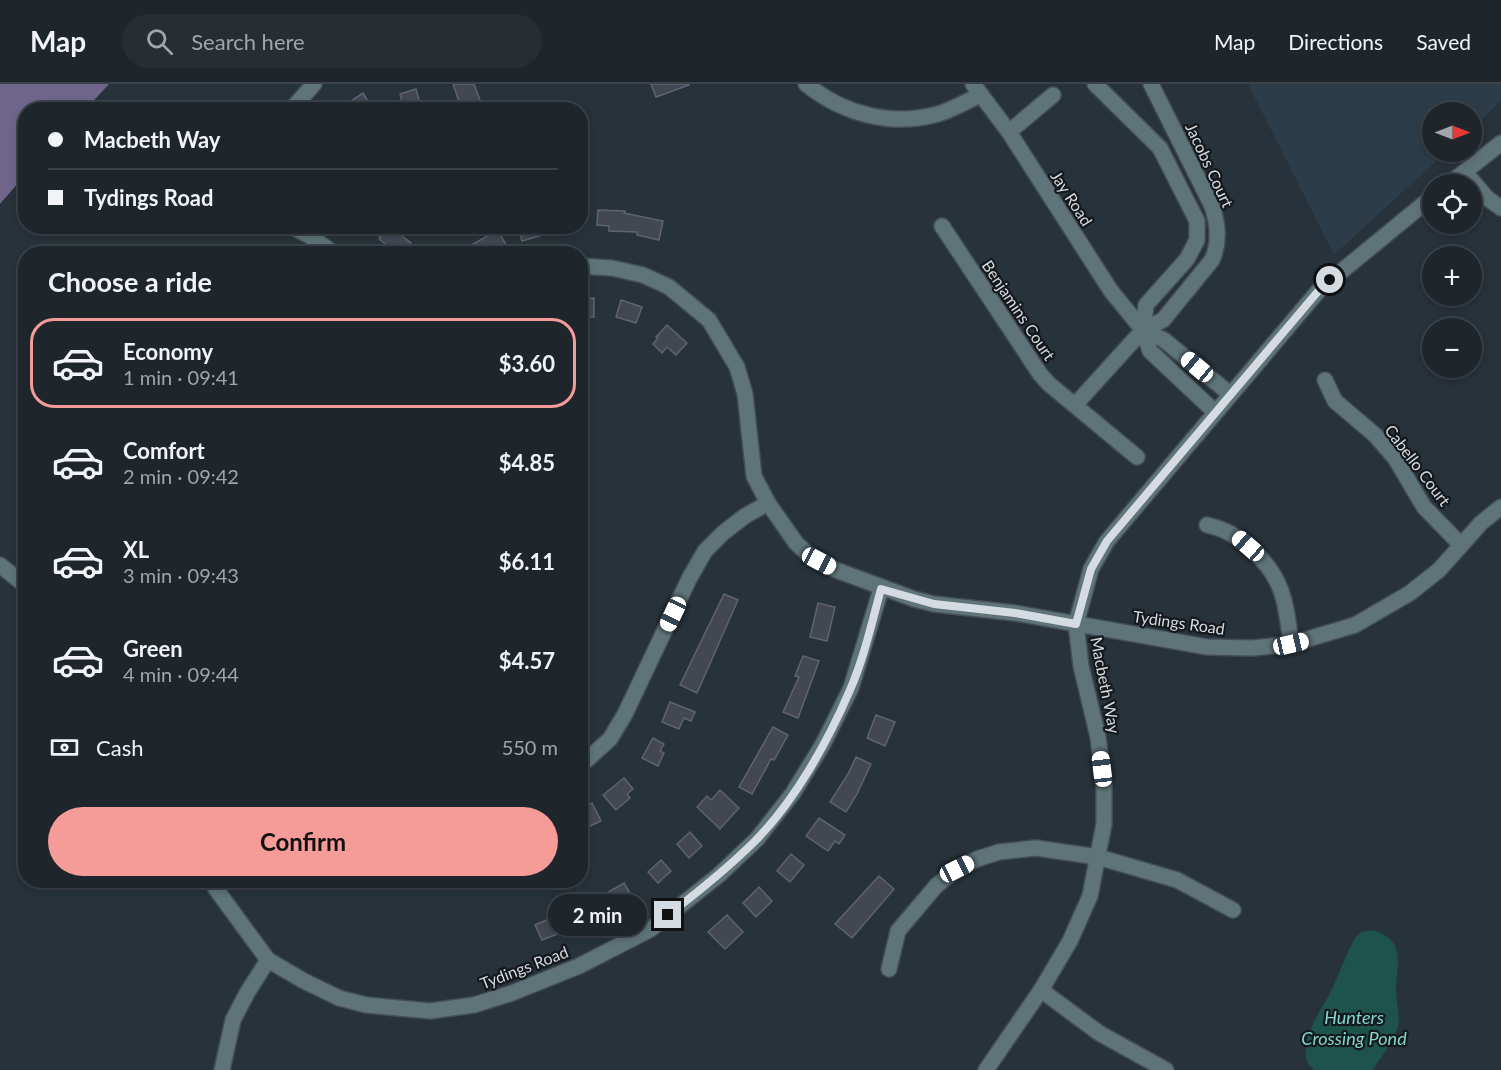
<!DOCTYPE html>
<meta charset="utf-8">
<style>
:root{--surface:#1e262c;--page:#262e34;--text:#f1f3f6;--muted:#a1a5a9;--line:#3c4348;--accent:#f59b98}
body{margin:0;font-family:Lato,sans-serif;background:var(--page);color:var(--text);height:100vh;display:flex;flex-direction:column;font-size:22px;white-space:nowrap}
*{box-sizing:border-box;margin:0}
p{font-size:20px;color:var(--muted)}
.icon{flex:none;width:33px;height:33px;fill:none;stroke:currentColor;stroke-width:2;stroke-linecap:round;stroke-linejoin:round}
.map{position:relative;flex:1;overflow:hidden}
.panel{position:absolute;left:18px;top:162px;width:570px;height:642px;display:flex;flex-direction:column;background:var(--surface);border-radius:24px;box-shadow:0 3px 9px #0003,0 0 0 2px var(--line)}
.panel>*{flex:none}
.top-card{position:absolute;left:18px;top:18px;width:570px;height:132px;border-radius:24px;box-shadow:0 3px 9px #0003,0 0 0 2px var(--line);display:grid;align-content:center;height:132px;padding:0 30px;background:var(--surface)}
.needle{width:39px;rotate:90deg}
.controls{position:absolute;left:1422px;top:18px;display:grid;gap:12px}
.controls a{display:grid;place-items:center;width:60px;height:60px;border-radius:50%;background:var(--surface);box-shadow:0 3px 9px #0003,0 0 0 2px var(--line);font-size:30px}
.end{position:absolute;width:27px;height:27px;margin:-14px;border:8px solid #d5dce1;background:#111;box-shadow:0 0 0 3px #111}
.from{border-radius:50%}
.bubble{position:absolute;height:42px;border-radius:21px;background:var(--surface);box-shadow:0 3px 9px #0003,0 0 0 2px var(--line);font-size:20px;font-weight:700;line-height:42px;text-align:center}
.car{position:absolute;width:18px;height:36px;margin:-18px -9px;border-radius:8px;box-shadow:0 0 4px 2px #0007;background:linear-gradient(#fff 24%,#345 0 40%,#fff 0 76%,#345 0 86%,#fff 0)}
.top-card b{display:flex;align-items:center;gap:21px;height:57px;font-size:22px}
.top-card b+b{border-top:2px solid var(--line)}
.top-card i{width:15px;height:15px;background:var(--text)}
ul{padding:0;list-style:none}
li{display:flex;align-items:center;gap:18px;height:90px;margin:0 12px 9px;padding:0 18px;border:3px solid transparent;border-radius:24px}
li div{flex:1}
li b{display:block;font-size:22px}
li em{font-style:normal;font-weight:700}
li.active{border-color:var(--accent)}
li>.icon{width:54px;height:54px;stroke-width:1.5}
h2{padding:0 30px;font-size:27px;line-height:72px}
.pay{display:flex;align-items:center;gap:15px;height:66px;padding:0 30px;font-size:22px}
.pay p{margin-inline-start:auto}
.cta{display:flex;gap:12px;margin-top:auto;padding:12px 30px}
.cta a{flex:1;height:69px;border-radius:36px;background:var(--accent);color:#111;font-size:24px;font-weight:700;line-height:69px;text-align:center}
header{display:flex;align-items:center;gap:36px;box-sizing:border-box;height:84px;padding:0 30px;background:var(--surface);border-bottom:2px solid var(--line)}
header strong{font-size:28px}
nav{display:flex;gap:33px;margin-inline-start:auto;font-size:21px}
.search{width:420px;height:54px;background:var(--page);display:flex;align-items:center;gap:15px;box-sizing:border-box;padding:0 21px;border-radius:33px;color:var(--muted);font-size:22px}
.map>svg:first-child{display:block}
</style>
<header>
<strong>Map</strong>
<div class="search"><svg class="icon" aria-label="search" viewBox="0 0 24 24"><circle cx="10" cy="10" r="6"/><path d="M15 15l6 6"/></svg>Search here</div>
<nav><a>Map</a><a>Directions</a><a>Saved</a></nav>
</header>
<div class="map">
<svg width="1501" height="986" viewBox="0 0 1501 986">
<rect width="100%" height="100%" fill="#28323a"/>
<path fill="#2c3d49" d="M1248 0H1501V17L1472 44V28H1432V68H1446L1334 171Z"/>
<path fill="#6f658a" d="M0 0H109L86 25 26 26 25 91 0 120Z"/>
<path fill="#1d534b" d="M1374 846C1409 859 1395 882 1396 909 1397 921 1401 934 1397 946 1392 959 1381 973 1373 986H1314C1290 967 1323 924 1332 905 1340 888 1346 870 1355 854L1361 848Z"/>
<g fill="#434752" stroke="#5e636f" stroke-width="1.5">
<path d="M453 0H474L480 16 461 23Z"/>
<path d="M651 0H689V1L656 13Z"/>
<path d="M416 5 422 26H404L400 10Z"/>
<path d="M363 9 373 26H337Z"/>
<path d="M598 126 625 127 624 129 663 137 659 156 637 151V148L609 147V142L597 141Z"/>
<path d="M363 142H389L411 159 403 170H398L379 155 381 153Z"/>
<path d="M518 142H541L543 151 522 157Z"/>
<path d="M498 146 506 161 490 170H479L473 160Z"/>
<path d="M594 214V233H580V215Z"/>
<path d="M621 216 642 223 636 239 616 233Z"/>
<path d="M667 241 687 259 676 271 667 263 662 269 653 260 658 254 656 253Z"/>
<path d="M724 510 738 516 697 609 680 601Z"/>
<path d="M818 519 835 523 827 557 810 553Z"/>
<path d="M803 572 819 577 798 634 783 628 799 593 795 592Z"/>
<path d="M670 618 695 628 691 637 684 634 679 645 662 638Z"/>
<path d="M876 631 895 638 885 662 867 654Z"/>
<path d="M773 643 788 651 774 676 771 675 752 710 739 703Z"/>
<path d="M653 654 664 660 660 667 664 669 658 682 642 674Z"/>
<path d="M856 673 871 680 857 710 846 728 830 718 848 690Z"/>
<path d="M624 694 633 705 627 710 630 714 616 726 603 711Z"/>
<path d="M720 706 739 724 720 745 697 723 707 712 711 716Z"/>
<path d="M592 719 601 737 580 747V725Z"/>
<path d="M819 734 845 751 839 760 835 757 828 767 806 752Z"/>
<path d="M690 748 702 762 689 774 677 760Z"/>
<path d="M791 770 804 781 790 798 777 787Z"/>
<path d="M661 776 671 787 658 799 648 788Z"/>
<path d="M879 792 894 805 852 854 835 840Z"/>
<path d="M624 799 633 814 609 830 542 856 535 841 556 832 557 836 608 815 605 810Z"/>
<path d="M759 803 772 817 756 833 743 819Z"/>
<path d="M727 831 743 848 725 865 708 848Z"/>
</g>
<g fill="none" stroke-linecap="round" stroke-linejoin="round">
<defs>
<g id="minor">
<path d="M806 0C843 30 891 43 938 30 952 26 967 17 980 11"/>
<path d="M973 0 1009 48 1111 207 1143 246 1150 267 1215 328"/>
<path d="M1095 0 1160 64 1197 137V156L1187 175 1146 221 1143 246"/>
<path d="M291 26 314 0"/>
<path d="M1009 48 1053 11"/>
<path d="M1465 88 1487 114 1501 124"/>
<path d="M1449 100 1501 59"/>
<path d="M291 142 308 151 335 170"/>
<path d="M942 142 1040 290 1049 300 1137 373"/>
<path d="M580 182 612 184 643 191 669 203 709 236 737 283 745 310 754 392 768 419 796 459 810 472 836 486 914 515 934 520 1015 529 1207 563 1252 564 1291 560 1355 541 1410 509 1439 486 1481 439 1501 423"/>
<path d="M1143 246 1164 256 1230 310"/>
<path d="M1325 296 1335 317 1375 351 1395 374 1424 423 1461 461"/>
<path d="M1075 321 1143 246 1163 236 1212 176C1220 158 1218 141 1212 122L1151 0"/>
<path d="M1207 441C1225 445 1237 452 1251 465 1284 493 1286 520 1291 560"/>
<path d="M0 481 26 502"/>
<path d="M580 682 610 655 625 630 689 495 705 467 723 449 745 432 768 419"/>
<path d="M212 796 216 805 268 876 304 897 339 914 366 921 430 927 474 921 512 909 579 882 651 845 719 791 757 755 793 709 823 660 851 604 881 505"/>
<path d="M889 885 898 847 936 802 957 785 977 775 999 768 1036 764 1098 773 1177 796 1233 826"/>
<path d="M1041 906 1099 949 1166 986"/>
<path d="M222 986 233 936 247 909 268 876"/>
<path d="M986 986 1041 906 1070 857 1090 812 1104 740V701L1098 653 1081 582 1076 540 1091 485 1107 457 1320 205 1432 113"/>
</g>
</defs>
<use href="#minor" stroke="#444d55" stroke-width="18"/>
<use href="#minor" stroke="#5e7478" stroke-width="15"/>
</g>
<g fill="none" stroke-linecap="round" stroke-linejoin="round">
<path stroke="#d5dce1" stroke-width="8" d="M668 831C698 808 728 784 755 757 795 717 828 657 850 606 864 574 872 538 881 505L934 520 1015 529 1076 540 1091 485 1107 457 1320 205 1330 196"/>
</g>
<g text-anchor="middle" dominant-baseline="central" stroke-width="4.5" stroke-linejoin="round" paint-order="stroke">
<g font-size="16" fill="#d5dce1" stroke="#15191d">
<text transform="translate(1210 81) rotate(65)">Jacobs Court</text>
<text transform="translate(1072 114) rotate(57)">Jay Road</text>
<text transform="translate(1019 226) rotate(56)">Benjamins Court</text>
<text transform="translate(1418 381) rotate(53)">Cabello Court</text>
<text transform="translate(1179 538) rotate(8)">Tydings Road</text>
<text transform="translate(1106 601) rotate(79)">Macbeth Way</text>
<text transform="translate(524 883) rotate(-21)">Tydings Road</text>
</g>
<g font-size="18" font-style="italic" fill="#80d8cb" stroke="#15191d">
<text x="1354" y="933">Hunters<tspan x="1354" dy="21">Crossing Pond</tspan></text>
</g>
</g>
</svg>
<div class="controls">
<a><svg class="needle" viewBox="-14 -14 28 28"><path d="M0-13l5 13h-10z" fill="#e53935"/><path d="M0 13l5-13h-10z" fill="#a1a5a9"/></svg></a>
<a><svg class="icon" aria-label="locate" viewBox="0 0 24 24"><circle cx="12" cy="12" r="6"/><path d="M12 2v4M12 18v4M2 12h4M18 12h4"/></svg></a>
<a>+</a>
<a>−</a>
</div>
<i class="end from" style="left:1330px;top:196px"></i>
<i class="end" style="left:668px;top:831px"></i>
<div class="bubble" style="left:548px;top:810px;width:99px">2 min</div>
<i class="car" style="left:1197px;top:283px;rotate:310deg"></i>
<i class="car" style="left:1248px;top:462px;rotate:311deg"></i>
<i class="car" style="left:819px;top:477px;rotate:118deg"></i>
<i class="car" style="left:673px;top:530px;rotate:205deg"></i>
<i class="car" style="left:1291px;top:560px;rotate:77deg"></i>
<i class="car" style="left:1102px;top:685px;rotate:353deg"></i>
<i class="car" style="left:957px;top:785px;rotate:63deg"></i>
<div class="top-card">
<b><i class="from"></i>Macbeth Way</b>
<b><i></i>Tydings Road</b>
</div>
<section class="panel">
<h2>Choose a ride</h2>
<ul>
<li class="active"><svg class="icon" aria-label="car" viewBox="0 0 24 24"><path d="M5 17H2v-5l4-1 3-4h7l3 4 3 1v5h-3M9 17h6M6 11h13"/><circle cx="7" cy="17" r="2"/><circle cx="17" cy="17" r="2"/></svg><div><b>Economy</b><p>1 min · 09:41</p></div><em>$3.60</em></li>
<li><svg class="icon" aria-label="car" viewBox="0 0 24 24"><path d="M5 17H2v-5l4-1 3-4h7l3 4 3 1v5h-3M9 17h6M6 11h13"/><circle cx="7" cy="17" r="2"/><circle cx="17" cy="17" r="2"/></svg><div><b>Comfort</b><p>2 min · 09:42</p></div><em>$4.85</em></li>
<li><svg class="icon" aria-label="car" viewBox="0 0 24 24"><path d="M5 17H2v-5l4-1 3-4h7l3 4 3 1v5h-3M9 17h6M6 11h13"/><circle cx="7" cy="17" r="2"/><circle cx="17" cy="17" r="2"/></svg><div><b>XL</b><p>3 min · 09:43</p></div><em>$6.11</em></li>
<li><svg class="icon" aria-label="car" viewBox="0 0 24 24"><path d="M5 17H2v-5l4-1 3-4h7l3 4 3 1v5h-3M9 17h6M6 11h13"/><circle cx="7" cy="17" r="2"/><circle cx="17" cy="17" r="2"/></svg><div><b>Green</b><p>4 min · 09:44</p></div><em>$4.57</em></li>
</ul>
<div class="pay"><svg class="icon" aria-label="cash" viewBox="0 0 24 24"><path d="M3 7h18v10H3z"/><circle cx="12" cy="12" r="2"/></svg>Cash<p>550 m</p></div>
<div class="cta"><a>Confirm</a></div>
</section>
</div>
